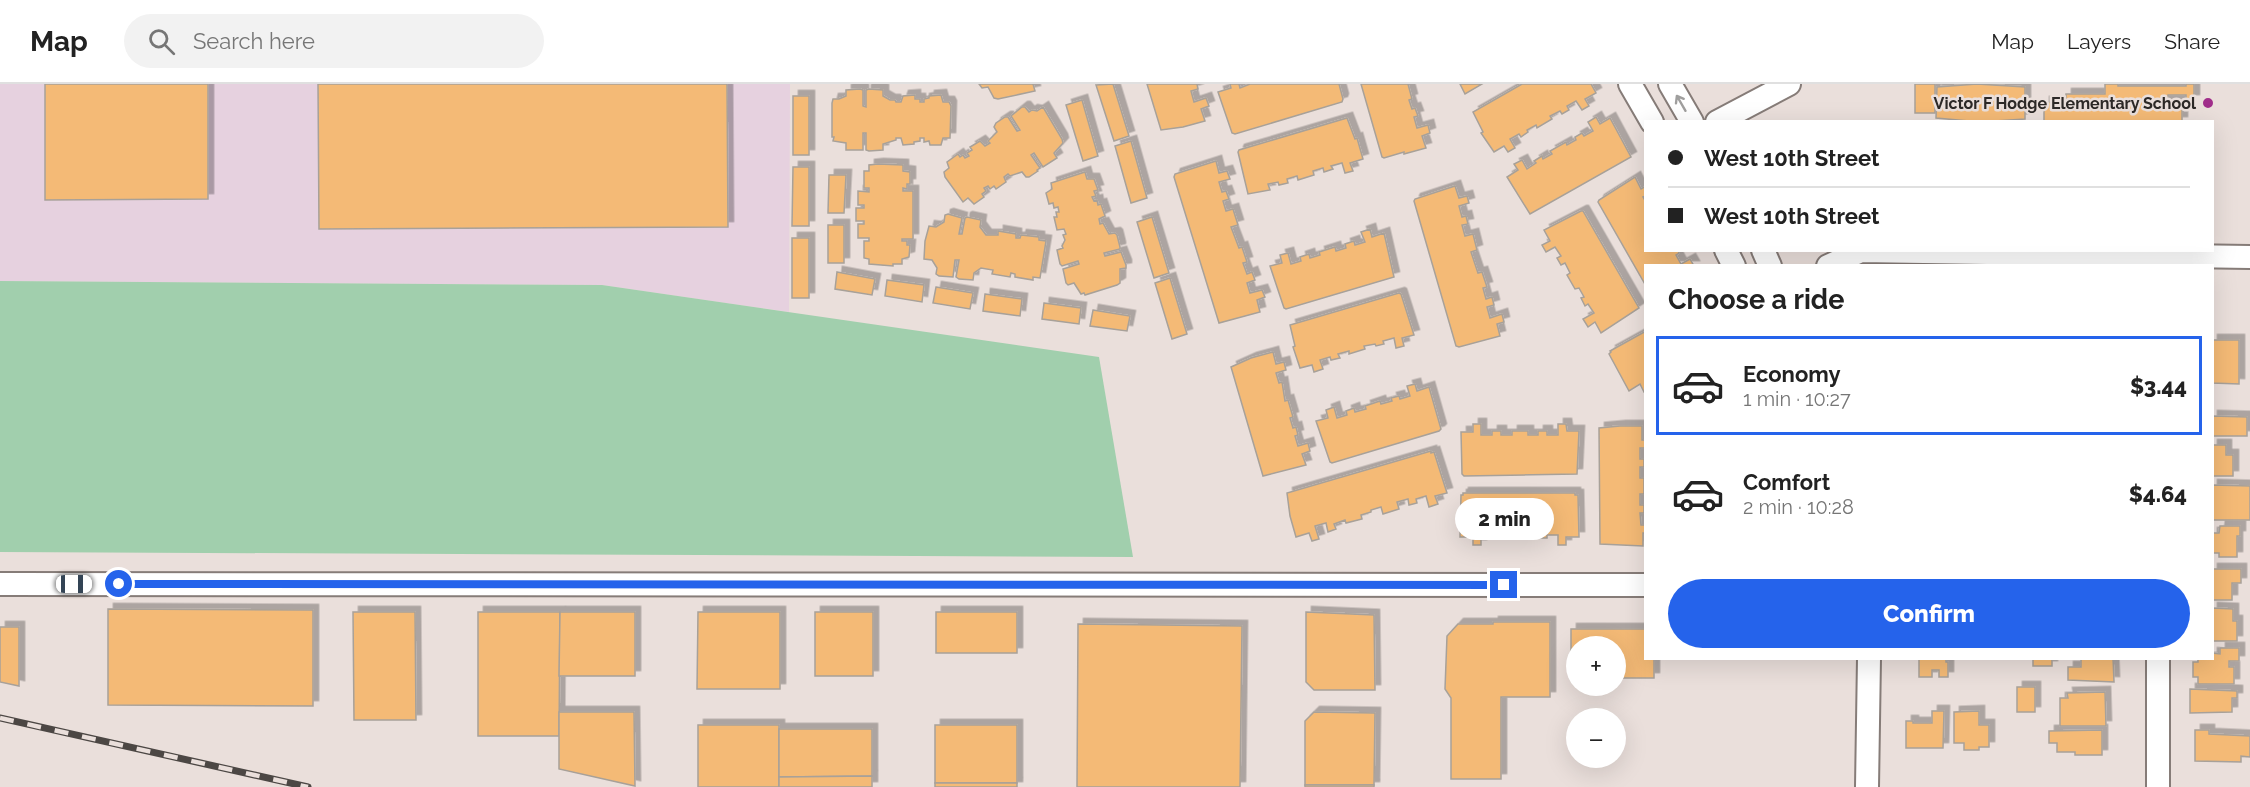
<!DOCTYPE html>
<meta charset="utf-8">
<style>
:root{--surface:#fff;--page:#f2f2f2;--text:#222;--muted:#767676;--line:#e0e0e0;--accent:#2563eb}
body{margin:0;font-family:Raleway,sans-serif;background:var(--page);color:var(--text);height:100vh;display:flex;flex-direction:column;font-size:22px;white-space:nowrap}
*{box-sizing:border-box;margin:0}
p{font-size:20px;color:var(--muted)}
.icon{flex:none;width:33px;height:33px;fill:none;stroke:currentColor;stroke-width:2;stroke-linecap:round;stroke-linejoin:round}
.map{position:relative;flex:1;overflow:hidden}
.details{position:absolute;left:1644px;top:180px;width:570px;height:396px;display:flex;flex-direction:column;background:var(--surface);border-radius:0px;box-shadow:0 6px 24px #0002}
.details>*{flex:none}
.banner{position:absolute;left:1644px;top:36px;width:570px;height:132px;border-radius:0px;box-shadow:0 6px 24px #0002;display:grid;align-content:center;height:132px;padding:0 24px;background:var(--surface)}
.controls{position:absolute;left:1566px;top:552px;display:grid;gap:12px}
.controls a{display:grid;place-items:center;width:60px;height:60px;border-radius:50%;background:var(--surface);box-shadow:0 6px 24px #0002;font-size:30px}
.end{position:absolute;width:27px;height:27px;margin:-14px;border:8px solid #2563eb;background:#fff;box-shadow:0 0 0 3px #fff}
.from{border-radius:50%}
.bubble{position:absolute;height:42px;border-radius:21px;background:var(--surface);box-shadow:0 6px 24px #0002;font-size:20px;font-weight:800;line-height:42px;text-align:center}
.car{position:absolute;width:18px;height:36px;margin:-18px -9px;border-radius:8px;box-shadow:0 0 4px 2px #0007;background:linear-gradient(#fff 24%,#345 0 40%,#fff 0 76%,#345 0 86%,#fff 0)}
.banner b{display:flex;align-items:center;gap:21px;height:57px;font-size:22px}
.banner b+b{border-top:2px solid var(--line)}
.banner i{width:15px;height:15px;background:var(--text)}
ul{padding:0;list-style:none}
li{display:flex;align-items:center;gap:18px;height:99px;margin:0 12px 9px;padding:0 12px;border:3px solid transparent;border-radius:0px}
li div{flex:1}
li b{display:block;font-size:22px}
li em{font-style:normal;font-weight:800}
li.selected{border-color:var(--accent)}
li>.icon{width:54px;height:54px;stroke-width:1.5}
h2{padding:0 24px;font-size:27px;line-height:72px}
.cta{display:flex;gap:12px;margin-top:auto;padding:12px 24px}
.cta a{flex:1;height:69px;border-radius:36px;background:var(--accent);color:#fff;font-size:24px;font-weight:800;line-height:69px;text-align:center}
header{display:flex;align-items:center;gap:36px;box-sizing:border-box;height:84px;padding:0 30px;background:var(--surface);border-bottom:2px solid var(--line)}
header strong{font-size:28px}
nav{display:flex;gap:33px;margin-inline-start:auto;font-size:21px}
.search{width:420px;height:54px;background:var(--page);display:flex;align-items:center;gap:15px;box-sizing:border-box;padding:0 21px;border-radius:33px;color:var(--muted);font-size:22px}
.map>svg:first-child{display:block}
</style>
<header>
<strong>Map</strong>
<div class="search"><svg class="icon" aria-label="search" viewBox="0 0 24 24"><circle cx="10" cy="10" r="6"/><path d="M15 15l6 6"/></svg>Search here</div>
<nav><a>Map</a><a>Layers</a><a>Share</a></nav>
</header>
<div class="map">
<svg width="2250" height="703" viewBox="0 0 2250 703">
<defs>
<filter id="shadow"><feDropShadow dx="5.5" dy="-5.5" stdDeviation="0" flood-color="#0004"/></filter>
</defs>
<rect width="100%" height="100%" fill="#eadfdb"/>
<path fill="#e6d1df" d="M0 0H790L789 228 602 201 0 197Z"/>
<path fill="#a1cfad" d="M0 197 602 201 1099 273 1133 473 0 468Z"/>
<g fill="#f4ba76" stroke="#a8a199" stroke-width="1.5" filter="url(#shadow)">
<path d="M45 0H208V115L45 116Z"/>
<path d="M318 0H727L728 143 319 145Z"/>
<path d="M979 0H1033L1035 7 998 15 994 14 988 3 982 4Z"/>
<path d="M1113 0 1129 52 1114 57 1096 1Z"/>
<path d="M1147 0H1197L1198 5 1191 7 1194 18 1206 14 1209 22 1201 25 1205 37 1183 43 1161 46Z"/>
<path d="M1230 0H1239L1240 4 1250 0H1339L1343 15 1342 18 1235 50 1232 49 1218 8 1231 4Z"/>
<path d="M1361 0H1408L1412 15 1409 16 1412 25 1415 24 1418 32 1414 33 1417 44 1428 41 1430 49 1422 52 1426 64 1404 70V68L1384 74 1382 73Z"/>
<path d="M1460 0H1482L1465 10Z"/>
<path d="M1522 0H1591L1596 9 1585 15 1589 22 1582 26 1576 17 1567 22 1569 26 1562 30 1560 27 1550 32 1552 35 1537 44 1536 41 1527 46 1528 48 1521 53 1519 50 1510 55 1515 64 1508 68 1504 62 1494 68 1481 49 1483 48 1473 28Z"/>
<rect x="1915" y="0" width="20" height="29"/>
<path d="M1977 0 2025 3V35L1980 38 1936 34 1937 3Z"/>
<path d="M2105 0H2118V2H2186V0H2194V16H2186V11H2168V15H2182V38H2044V18H2066V10H2105Z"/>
<path d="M860 5 863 6V22L866 23V6L869 5 883 6V12L890 16H895L896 18H901L903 12 915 11V15H920V18H924V15L929 14V12L941 11 943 18H949L951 22 950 54H943L941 61H930L929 57 924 58V54H920V57L914 58V60L903 61 901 54H896V56L883 60V66L869 67 866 66V49H863V66H846V59L833 57 834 53H832V19L833 15H839L846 12V6Z"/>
<rect x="793" y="12" width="16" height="59"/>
<path d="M1082 16 1098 72 1083 77 1066 21Z"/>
<path d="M1022 23H1025L1029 28 1032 26 1037 27 1043 23 1062 55 1063 59 1054 69 1057 74 1043 83 1034 69 1031 71 1040 84 1037 86 1038 87 1029 93H1026L1022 88 1010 92 1008 90 1004 93 1006 98 996 105 994 102 990 105 988 102 984 104 986 107 982 110 984 113 974 120 968 114 963 118 945 93 944 88 949 84 947 78 958 70 960 73 963 71 965 74 969 72 967 69 972 66 970 63 980 57 985 62 990 59 988 57 997 48 994 43 996 39 1005 33H1008L1017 47 1020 46 1011 32Z"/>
<path d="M1596 33 1600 40 1610 34 1631 73 1530 130 1507 93 1518 86 1514 80 1522 76 1527 85 1536 79 1534 77 1542 72 1543 75 1552 70 1550 67 1566 58 1567 61 1576 56 1575 53 1582 49 1584 52 1593 47 1588 38Z"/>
<path d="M1347 34 1355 55 1357 54 1363 75 1350 79 1353 87 1345 89 1342 79 1331 82 1333 85 1324 88 1323 84 1313 87 1314 91 1298 96 1297 92 1287 95 1288 99 1279 101 1278 98 1268 100 1270 106 1248 110 1238 68 1239 66Z"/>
<path d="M1131 57 1147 114 1131 119 1115 62Z"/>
<path d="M1216 77 1219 89 1227 87 1230 95 1219 98 1222 108 1226 107 1229 115 1223 117 1226 127 1233 125 1238 141 1231 143 1239 164 1242 163 1247 178 1243 179 1247 190 1252 188 1255 196 1247 199 1250 209 1262 206 1265 213 1257 216 1260 228 1219 239 1174 93 1175 90Z"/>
<path d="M878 80 903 81V87L910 88V100H907V105L903 104V107H913V155H902V157H907V161H910L909 173 902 175V180H893V182L869 180V175L864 174V157H869V154H858V140H864V137H856V124H864V121H858V107L869 108V104H864V87H869V81Z"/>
<path d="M793 83H809V142H792Z"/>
<path d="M1085 88 1087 95H1094L1098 106 1094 107 1096 112 1092 113 1094 117 1097 116 1098 121 1101 120 1105 132 1099 135 1100 140 1103 139 1109 150 1115 149 1117 151 1120 163V165L1104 169 1105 172 1121 168 1126 181V184L1120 185V199L1117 201 1085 211 1084 209 1081 210 1074 199 1068 201 1066 199 1063 185 1079 180 1078 177 1062 182 1060 180 1057 166 1063 164 1062 162 1065 156 1063 151 1066 150 1064 145 1057 146 1054 133H1057L1056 128H1059L1058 123 1054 124 1053 119 1049 120 1046 109 1052 105 1051 99Z"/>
<path d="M829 91H846L844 129H828Z"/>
<path d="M1635 93 1641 105 1646 102V112L1643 113 1646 118V166H1678L1679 169 1676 171 1681 180 1690 175 1694 182H1646V202L1598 118 1599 116Z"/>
<path d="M1455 102 1459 114 1467 112 1469 119 1459 122 1462 133 1466 132 1468 140 1462 141 1465 152 1473 150 1477 166 1471 168 1478 189 1482 188 1487 203 1483 204 1486 215 1492 213 1494 221 1487 223 1490 234 1502 230 1504 238 1497 240 1500 252 1459 263 1456 262 1414 117 1415 115Z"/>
<path d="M1581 127H1583L1639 224 1601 249 1595 238 1588 243 1583 235 1594 229 1588 220 1585 222 1581 214 1584 213 1579 204 1575 205 1567 191 1570 189 1565 179 1561 181 1557 174 1561 172 1555 163 1546 168 1542 161 1550 157 1544 146Z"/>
<path d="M948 130 962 134 959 150H962L965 134 967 133 981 136 980 143 986 151H998V147L1016 150V154H1020L1021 151 1039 153V156L1046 157 1040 194 1033 193V196L1015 193V190L1011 189 1010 193 992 190 993 186 981 184 974 189 973 196 959 195 956 193 959 176H955L953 193 939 192 936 190 937 184 932 176 924 175 925 157 929 142 936 143 944 138 945 131Z"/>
<path d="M1152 133 1169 189 1154 194 1137 138Z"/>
<rect x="828" y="141" width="16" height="38"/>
<path d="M1370 145 1372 153 1384 149 1394 193 1286 225 1284 224 1270 182 1282 179 1280 171 1288 169 1291 180 1301 177 1300 173 1309 170 1310 174 1320 171 1319 168 1335 163 1336 167 1346 164 1345 160 1354 157 1355 161 1365 158 1361 148Z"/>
<rect x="792" y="154" width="17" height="60"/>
<path d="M837 188 875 195 872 211 835 205Z"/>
<path d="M1170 194 1187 250 1172 255 1155 199Z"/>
<path d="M887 196 924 201 922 218 885 212Z"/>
<path d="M936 203 973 209 970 225 933 219Z"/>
<path d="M1399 209 1401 210 1414 251 1402 254 1404 262 1396 264 1394 254 1383 257 1384 260 1376 262 1375 260 1364 262 1365 265 1349 270V267L1338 270 1340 274 1331 276 1330 273 1320 276 1323 285 1314 288 1312 281 1300 284 1293 263 1295 262 1290 241Z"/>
<path d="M985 210 1022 215 1020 232 983 227Z"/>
<path d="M1044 219 1081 224 1079 240 1042 235Z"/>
<path d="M1093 226 1130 232 1127 247 1090 242Z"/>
<path d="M1646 247V307L1644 308 1640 300 1629 307 1609 270 1611 268 1610 267Z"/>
<path d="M2212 256H2239V300L2212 299Z"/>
<path d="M1273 268 1276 280 1284 278 1286 286 1276 289 1279 299 1282 298 1285 317 1288 316 1293 333 1290 334 1293 344 1296 343 1298 351 1295 352 1298 362 1308 359 1310 367 1302 370 1306 381 1263 392 1231 283 1251 274Z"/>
<path d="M1415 300 1417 307 1429 303 1441 345 1439 347 1332 379 1330 378 1316 337 1328 334 1326 326 1334 323 1337 334 1347 331 1346 327 1354 324 1355 328 1366 325 1365 322 1380 317 1381 320 1392 317 1391 314 1399 312 1400 315 1410 312 1407 302Z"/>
<path d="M2212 332 2247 333V352H2212Z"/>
<path d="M1473 340H1481V351H1492V347H1501V351H1512V347H1528V351H1538V347H1547V351H1558V340H1566L1567 347H1579L1577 390 1464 392 1462 390 1461 348H1473Z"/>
<path d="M1620 342H1642V356H1646V364H1640V375H1644V383H1640V394H1644V410H1640V421H1644V429H1640L1641 441H1646V449H1643V462L1600 460 1599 344Z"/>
<path d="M2212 361H2226V371H2233V392H2212Z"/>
<path d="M1431 367V369L1434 368 1447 409 1435 412 1438 420 1429 423 1426 412 1416 415 1417 419 1409 421 1408 415 1397 418 1399 425 1383 430 1381 423 1371 426V428L1361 431 1362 435 1346 439 1345 436 1334 440 1336 445 1328 448 1326 439 1315 442 1319 455 1312 457 1309 449 1296 453 1290 432 1287 409Z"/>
<path d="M2212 401 2250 402V436H2214L2212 434Z"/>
<path d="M1463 409H1575V411H1578L1579 453H1566V461H1558V451H1547V454H1539V451H1528V454H1511V451H1500V454H1492V451H1481V461H1473V453H1460L1461 411H1463Z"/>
<path d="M2220 442H2240V452H2237V473H2219V469H2212V449H2219Z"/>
<path d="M2212 485H2241V499H2232V516H2212Z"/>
<path d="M2212 524 2233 525V537H2237V557H2212Z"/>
<path d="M108 525 313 526V622L108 621Z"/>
<path d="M353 528H415L416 636H354Z"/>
<path d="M478 528H560L559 652H478Z"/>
<path d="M560 528H635V592H559Z"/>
<path d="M698 528H780V605H697Z"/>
<rect x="815" y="528" width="58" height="64"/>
<rect x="936" y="528" width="81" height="41"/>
<path d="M1306 528 1374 531 1375 606H1314L1306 598Z"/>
<path d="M1493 538H1550V613H1501V695H1451V614L1445 605 1447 552 1458 540H1493Z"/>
<path d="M1078 540 1242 542 1240 703H1077Z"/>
<path d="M0 543H19V602L0 598Z"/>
<path d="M1571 545H1646V574H1654V594H1616V562H1576V594L1571 595Z"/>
<path d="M2220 564H2239V577H2229V583H2234V600H2198V593H2193V578H2198V574H2212V569L2220 570Z"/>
<path d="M1919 574H1946V578H1948V593H1939V586H1932V593H1919Z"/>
<rect x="2033" y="574" width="19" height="8"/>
<path d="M2081 574H2113L2114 598 2068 596V583H2081Z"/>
<rect x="2017" y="603" width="18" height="25"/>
<path d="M2190 605 2237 607V614H2232V628L2190 629Z"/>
<path d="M2105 608 2106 642H2060V614H2068L2067 609Z"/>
<path d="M1932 627H1944L1943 664H1906V637H1913V639H1932Z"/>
<path d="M1979 627V641H1989V663H1979V666H1964V659H1954V628Z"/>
<path d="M559 628H634L635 702 559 685Z"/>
<path d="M1314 628 1375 629 1374 701H1305V637Z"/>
<rect x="698" y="641" width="81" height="62"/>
<rect x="935" y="641" width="82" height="58"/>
<path d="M779 645H872V692L779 693Z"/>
<path d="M2102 646V671H2075V668H2057V659H2049V647Z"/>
<path d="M2195 646H2209V650L2250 652V673L2241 672V678L2195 677Z"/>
<path d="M872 692V703H779V693Z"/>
<rect x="935" y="699" width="82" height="4"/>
<rect x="1305" y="701" width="69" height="2"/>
</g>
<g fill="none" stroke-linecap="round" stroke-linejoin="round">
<defs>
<g id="minor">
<path d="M1630 0 1652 38"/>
<path d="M1670 0 1692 38"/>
<path d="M1717 38 1789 0"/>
<path d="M1726 166 1734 182"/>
<path d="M1763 166 1770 182"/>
<path d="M1828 182 1861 167 2250 173"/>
<path d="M0 500 1646 501"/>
<path d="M2158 574V703"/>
<path d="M1867 703 1869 574"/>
</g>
</defs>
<use href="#minor" stroke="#867c78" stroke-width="26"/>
<use href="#minor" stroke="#fff" stroke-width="22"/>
<defs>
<path id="rail" d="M0 634 308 703"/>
</defs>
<use href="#rail" stroke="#4c4744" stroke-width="7"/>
<use href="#rail" stroke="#eadfdb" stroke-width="4.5" stroke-dasharray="14" stroke-linecap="butt"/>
</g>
<defs><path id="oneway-shaft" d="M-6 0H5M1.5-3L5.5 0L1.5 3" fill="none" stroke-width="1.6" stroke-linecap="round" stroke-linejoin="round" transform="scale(1.5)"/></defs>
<use stroke="#a09f9e" href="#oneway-shaft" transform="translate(1681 19) rotate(-120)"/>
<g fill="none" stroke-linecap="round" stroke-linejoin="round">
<path stroke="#2563eb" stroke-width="8" d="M119 500 1504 501"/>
</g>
<circle fill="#a02d8a" stroke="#eadfdb" stroke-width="2" cx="2208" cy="19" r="6"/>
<g text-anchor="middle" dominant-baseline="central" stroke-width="5" stroke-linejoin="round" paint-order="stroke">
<g font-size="16" font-weight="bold" fill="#2d2927" stroke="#eadfdb" text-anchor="end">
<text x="2196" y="19">Victor F Hodge Elementary School</text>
</g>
</g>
</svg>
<div class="controls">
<a>+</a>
<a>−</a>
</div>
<i class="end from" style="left:119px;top:500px"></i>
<i class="end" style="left:1504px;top:501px"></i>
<div class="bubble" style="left:1455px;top:414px;width:99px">2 min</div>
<i class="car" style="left:74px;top:500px;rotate:90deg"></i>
<div class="banner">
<b><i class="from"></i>West 10th Street</b>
<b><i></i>West 10th Street</b>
</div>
<section class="details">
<h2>Choose a ride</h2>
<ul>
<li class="selected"><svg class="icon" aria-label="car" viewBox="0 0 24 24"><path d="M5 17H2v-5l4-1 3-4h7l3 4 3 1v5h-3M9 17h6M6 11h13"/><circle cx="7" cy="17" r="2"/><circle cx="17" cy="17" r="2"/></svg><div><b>Economy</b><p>1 min · 10:27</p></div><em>$3.44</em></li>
<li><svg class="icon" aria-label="car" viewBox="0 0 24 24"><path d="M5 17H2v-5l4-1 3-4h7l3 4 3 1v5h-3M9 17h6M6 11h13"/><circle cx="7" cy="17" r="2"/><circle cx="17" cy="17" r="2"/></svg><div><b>Comfort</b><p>2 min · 10:28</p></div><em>$4.64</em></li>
</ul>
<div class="cta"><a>Confirm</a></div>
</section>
</div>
